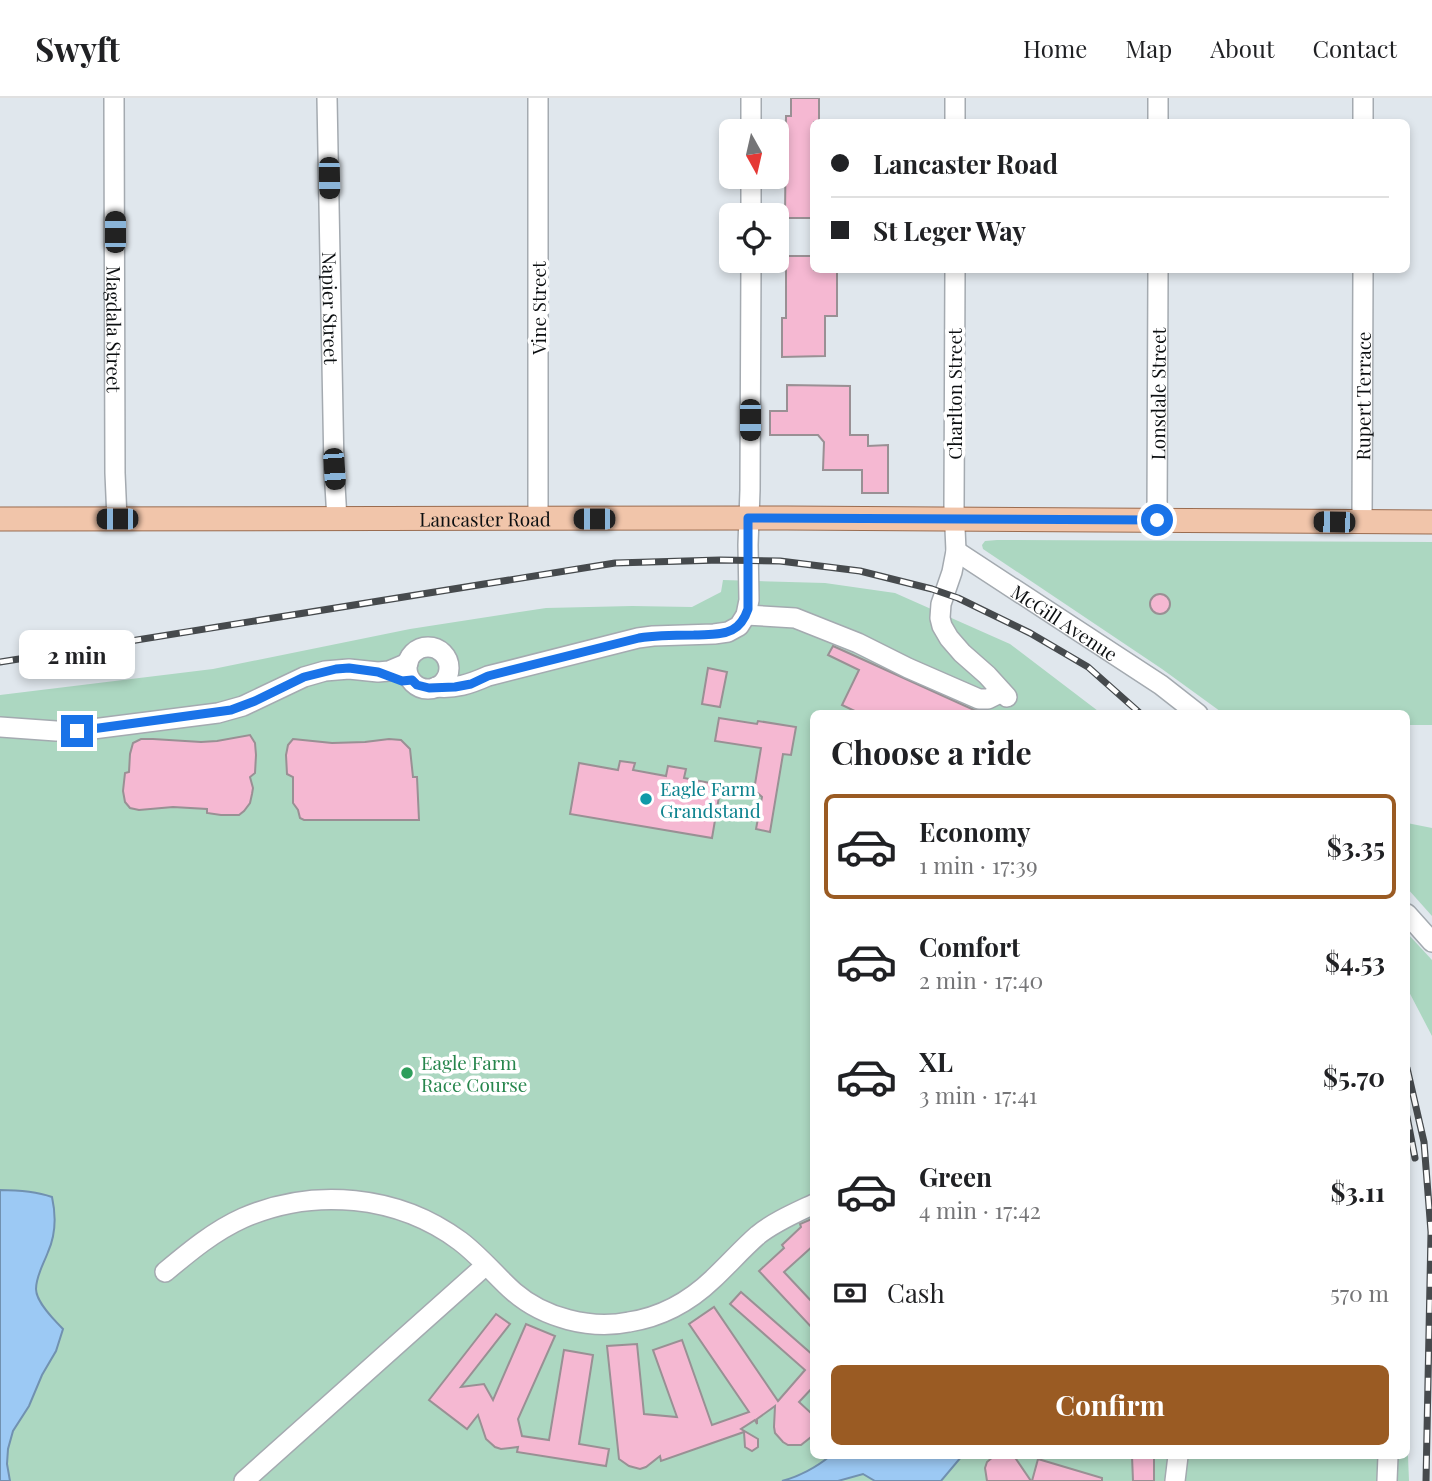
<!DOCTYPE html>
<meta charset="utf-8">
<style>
:root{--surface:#fff;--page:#f2f2f2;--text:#202124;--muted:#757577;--line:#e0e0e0;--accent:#9a5b23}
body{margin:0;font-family:"Playfair Display",serif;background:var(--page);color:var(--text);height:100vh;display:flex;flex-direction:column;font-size:26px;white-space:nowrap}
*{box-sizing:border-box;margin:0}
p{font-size:23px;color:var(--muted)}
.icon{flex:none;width:38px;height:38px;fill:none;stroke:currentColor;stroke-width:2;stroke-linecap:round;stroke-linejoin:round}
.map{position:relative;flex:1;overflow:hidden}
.details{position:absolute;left:810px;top:612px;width:600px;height:749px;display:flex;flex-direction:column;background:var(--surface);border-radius:10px;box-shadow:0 4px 10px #0003}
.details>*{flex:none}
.guide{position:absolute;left:810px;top:21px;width:600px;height:154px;border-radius:10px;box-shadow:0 4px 10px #0003;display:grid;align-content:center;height:154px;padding:0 21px;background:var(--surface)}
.needle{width:46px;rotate:172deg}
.controls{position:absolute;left:719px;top:21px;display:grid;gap:14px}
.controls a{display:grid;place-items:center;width:70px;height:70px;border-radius:10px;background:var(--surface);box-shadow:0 4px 10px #0003;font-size:35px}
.end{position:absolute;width:32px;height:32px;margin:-16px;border:9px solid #1a73e8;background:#fff;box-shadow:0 0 0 4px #fff}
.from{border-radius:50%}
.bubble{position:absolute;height:49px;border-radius:10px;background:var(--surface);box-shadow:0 4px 10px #0003;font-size:23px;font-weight:700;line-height:49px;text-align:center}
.car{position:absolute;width:21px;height:42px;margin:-21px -10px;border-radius:9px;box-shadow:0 0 5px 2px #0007;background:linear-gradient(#222 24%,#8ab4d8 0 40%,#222 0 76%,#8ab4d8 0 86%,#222 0)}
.guide b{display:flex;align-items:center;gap:24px;height:66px;font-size:26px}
.guide b+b{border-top:2px solid var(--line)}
.guide i{width:18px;height:18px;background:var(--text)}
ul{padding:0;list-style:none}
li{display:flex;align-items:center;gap:21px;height:105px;margin:0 14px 10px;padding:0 7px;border:4px solid transparent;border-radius:10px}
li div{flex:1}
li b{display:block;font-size:26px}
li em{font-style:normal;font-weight:700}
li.selected{border-color:var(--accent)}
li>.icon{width:63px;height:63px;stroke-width:1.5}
h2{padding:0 21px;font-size:32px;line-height:84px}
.pay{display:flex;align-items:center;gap:18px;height:77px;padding:0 21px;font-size:26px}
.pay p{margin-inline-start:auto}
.primary-button{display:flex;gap:14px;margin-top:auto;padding:14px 21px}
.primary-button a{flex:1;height:80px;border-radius:10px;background:var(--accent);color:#fff;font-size:28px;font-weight:700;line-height:80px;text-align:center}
header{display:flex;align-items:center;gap:42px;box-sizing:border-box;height:98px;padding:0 35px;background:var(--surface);border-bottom:2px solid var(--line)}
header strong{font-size:33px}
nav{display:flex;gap:38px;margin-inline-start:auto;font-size:24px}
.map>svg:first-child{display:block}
</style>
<header>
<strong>Swyft</strong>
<nav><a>Home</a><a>Map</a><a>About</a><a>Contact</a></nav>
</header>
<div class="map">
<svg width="1432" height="1383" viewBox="0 0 1432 1383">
<rect width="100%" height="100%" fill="#e0e7ed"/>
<g fill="#acd7c1">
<path d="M997 442 1432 444V627H1407V616H1224L1162 571 983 451 982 447 985 443Z"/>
<path d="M723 482 825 485 895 495 1010 546 1102 616H814V1358H1407V1334L1409 1383H0V597L213 571 410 531 546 510 632 508 692 509 721 494Z"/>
<path d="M1407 725 1432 730V818L1407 790Z"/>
<path d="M1407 835 1432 862V938L1407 890Z"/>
</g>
<g fill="#9cc9f4" stroke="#7191b0" stroke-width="2">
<path d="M0 1092C18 1092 35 1093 52 1099 56 1117 56 1136 48 1154 44 1165 36 1178 36 1191 36 1204 54 1222 63 1231L56 1253 42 1277 29 1308 13 1333 8 1351 7 1366 10 1383H0Z"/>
<path d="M830 1358H962L941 1383H875L863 1376 838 1383H782C798 1379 817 1369 830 1358Z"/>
</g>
<g fill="#f5b8d2" stroke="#999094" stroke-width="2">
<path d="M791 0H819V24H814V120H785L786 18H791Z"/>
<path d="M786 158H814V172H837V218H825V258L782 259V220H786Z"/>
<path d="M787 287 850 288V337H868V348L888 347V395H862V372H823L824 344 818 337H770V313H787Z"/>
<circle cx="1160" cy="506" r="10"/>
<path d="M833 548 974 612 984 613 990 616H861L842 607 859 572 828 557Z"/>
<path d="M708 570 727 574 720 609 702 606Z"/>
<path d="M719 620 757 626 758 623 796 629 791 657 783 656 770 734 756 731 762 699 754 692 761 650 715 643Z"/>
<path d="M250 637 255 645 256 657 255 675 250 679 253 690 252 696 250 705 244 713 239 717H221L207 715V711L173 709 139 712 130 710 125 704 123 693 125 675 129 674 130 656 133 645 141 641H153L201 644 217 643Z"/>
<path d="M293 641 332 645 365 644 389 641 401 642 410 651 413 679H417L419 722H304L300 720 298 712 293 705V679L287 676 286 657 288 647Z"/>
<path d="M620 663 635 665 633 672 666 678 668 668 686 671 684 680 721 687 712 740 570 716 579 665 618 672Z"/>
<path d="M814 1120V1147L784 1174 814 1206V1232L759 1173 784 1150 782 1147 801 1129 800 1126Z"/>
<path d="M741 1194 814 1258V1288L799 1304 811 1315 814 1321V1333L811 1339 801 1347H788L783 1344 775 1335 774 1329 775 1308 757 1321V1326L755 1322 741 1331 758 1341V1349L752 1353 745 1349 744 1334 661 1363 660 1358 646 1369 640 1371 629 1368 619 1361 607 1248 637 1246 644 1316 677 1319 653 1252 682 1242 712 1327 749 1314 689 1226 714 1209 778 1303 805 1272 730 1206Z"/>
<path d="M496 1216 510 1226 461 1289 484 1286 493 1302 526 1226 555 1238 518 1321 522 1338 549 1342 564 1252 593 1257 579 1346 609 1351 606 1368 517 1354 518 1349 501 1351 495 1349 486 1341 478 1317 467 1331 429 1302Z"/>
<path d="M994 1358H1013L1016 1361 1031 1383H987L985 1370 987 1364Z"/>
<path d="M1132 1358H1154V1383H1133Z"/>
<path d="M1038 1361 1102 1380V1383H1032Z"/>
</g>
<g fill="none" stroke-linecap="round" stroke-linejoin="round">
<defs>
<g id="minor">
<path id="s1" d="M114 0 115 375 117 421"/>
<path id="s2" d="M327 0 334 371 337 421"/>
<path d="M538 0V420"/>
<path d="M955 24V0"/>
<path d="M1158 24V0"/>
<path d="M1363 24V0"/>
<path d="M751 33V0"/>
<path d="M751 117V79"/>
<path d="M955 172 954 408 956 453 952 474 941 506 940 520 942 528 949 540 962 555 987 577 1007 599"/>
<path id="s3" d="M1157 422 1158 172"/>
<path id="s4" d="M1362 424 1363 172"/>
<path id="s5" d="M956 453 1161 587 1198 616"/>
<path d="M746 517 795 520 858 545 908 570 979 601H988L1002 594"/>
<circle cx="428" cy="570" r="21"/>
<path d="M436 589C455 591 470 586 488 578L638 540 653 538 714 536 728 534 739 528 746 517 749 502 748 447 750 392 751 163"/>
<path d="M0 629 56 633H77L218 615 243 608 304 579 325 573 349 571 378 574 389 573 408 565"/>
<path d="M1407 816 1432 844"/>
<path d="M165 1174C189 1154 214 1133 243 1120 314 1089 398 1097 460 1143 480 1158 496 1178 514 1194 544 1220 591 1232 629 1224 661 1219 689 1204 713 1181 728 1167 742 1151 758 1137 774 1124 795 1115 814 1106"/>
<path d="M244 1383 486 1167"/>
<path d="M1175 1383 1178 1358"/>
<path d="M1387 1383 1388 1358"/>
</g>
<g id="major">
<path id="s6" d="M0 421 787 420 1432 424"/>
</g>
</defs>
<use href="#minor" stroke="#a4aab0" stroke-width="22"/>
<use href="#major" stroke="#9a6c50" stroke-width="25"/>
<use href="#minor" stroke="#fff" stroke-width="19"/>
<use href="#major" stroke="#f1c5aa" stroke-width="23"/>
<defs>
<g id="rail">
<path d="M0 564 615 465 720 462 780 463 860 473 932 491 958 500 1030 535 1088 569 1141 616"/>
<path d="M1407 970 1424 1044 1431 1134 1426 1383"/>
<path d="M1407 1019 1415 1060"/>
</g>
</defs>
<use href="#rail" stroke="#464a4d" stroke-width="7"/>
<use href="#rail" stroke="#fff" stroke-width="4.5" stroke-dasharray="13" stroke-linecap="butt"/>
</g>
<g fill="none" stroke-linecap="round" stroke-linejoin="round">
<path stroke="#1a73e8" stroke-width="9" d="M77 633 231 612 255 603 304 579 336 571 349 570 378 574 402 583 412 582 417 587 429 590 455 589 471 586 488 578 639 540C657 537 675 537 694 537 706 536 720 538 732 532 740 528 745 520 748 511V420L1157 422"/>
</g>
<circle fill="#0f9aa8" stroke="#fff" stroke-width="2.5" cx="646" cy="701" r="7"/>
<circle fill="#2e9e5b" stroke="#fff" stroke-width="2.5" cx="407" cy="975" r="7"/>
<g text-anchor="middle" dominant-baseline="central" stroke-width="7" stroke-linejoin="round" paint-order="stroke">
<g font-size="19" fill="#0c0f11" stroke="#fff">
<text stroke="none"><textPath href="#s2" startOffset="210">Napier Street</textPath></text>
<text transform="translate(538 210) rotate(-90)">Vine Street</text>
<text stroke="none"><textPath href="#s1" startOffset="231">Magdala Street</textPath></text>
<text transform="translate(954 296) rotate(-90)">Charlton Street</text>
<text stroke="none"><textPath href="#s3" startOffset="126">Lonsdale Street</textPath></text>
<text stroke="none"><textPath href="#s4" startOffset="126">Rupert Terrace</textPath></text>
<text stroke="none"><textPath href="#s6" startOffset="485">Lancaster Road</textPath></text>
<text stroke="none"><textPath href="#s5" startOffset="130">McGill Avenue</textPath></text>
</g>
<g font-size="19" fill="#0d838f" stroke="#fff" text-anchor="start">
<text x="660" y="690">Eagle Farm<tspan x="660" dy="22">Grandstand</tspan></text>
</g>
<g font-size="19" fill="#27864d" stroke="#fff" text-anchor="start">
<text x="421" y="964">Eagle Farm<tspan x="421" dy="22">Race Course</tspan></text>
</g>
</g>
</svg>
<div class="controls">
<a><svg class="needle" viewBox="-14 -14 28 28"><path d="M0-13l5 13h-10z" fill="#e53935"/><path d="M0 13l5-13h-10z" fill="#757577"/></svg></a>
<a><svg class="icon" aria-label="locate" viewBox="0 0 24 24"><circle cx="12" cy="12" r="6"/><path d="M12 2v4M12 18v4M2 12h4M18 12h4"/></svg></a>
</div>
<i class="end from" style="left:1157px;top:422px"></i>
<i class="end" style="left:77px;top:633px"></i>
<div class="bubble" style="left:19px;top:532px;width:116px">2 min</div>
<i class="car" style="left:329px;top:80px;rotate:179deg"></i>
<i class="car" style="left:115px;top:134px;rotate:0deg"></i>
<i class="car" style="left:750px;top:322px;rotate:180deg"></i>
<i class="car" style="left:334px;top:371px;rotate:176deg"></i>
<i class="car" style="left:117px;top:421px;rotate:270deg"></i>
<i class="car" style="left:594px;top:421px;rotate:270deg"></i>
<i class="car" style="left:1334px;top:424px;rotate:271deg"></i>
<div class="guide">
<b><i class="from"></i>Lancaster Road</b>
<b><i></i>St Leger Way</b>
</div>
<section class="details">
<h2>Choose a ride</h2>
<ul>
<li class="selected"><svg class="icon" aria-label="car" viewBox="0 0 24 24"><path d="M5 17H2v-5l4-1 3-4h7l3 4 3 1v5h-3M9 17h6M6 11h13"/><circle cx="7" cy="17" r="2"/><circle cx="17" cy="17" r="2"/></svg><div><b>Economy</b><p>1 min · 17:39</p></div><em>$3.35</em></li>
<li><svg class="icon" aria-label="car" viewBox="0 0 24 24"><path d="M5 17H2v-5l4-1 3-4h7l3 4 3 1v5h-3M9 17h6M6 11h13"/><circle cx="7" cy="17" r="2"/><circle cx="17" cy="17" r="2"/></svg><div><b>Comfort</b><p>2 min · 17:40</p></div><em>$4.53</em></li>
<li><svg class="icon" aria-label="car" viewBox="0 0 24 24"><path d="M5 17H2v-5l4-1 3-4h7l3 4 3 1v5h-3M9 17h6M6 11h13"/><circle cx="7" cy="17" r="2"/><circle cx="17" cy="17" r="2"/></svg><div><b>XL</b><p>3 min · 17:41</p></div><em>$5.70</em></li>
<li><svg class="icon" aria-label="car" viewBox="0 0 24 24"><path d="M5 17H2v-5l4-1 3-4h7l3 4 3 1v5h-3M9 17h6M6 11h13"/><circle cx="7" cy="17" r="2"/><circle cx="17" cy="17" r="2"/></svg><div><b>Green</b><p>4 min · 17:42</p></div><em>$3.11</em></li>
</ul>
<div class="pay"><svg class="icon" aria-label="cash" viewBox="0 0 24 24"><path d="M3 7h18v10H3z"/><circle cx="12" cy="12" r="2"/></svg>Cash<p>570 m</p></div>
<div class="primary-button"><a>Confirm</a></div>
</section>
</div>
